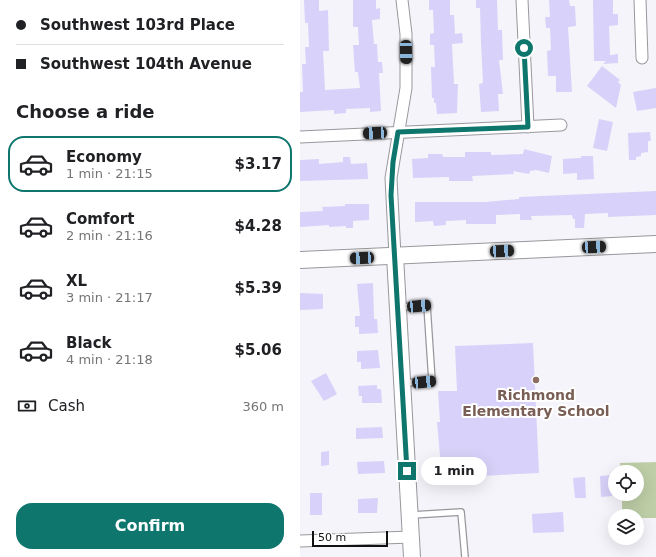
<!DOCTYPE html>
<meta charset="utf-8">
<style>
:root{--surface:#fff;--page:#f6f6f6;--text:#202124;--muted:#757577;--line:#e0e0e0;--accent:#0f766e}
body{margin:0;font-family:"DejaVu Sans",sans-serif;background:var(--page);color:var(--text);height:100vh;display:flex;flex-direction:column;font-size:15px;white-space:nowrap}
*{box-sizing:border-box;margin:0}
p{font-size:13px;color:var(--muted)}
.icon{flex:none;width:22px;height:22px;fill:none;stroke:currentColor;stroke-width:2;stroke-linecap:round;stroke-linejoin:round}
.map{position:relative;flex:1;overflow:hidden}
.panel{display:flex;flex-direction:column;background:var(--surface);width:300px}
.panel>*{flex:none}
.top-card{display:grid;align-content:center;height:88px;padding:0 16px;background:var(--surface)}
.fabs{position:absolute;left:308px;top:465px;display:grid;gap:8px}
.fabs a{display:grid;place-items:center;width:36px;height:36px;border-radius:50%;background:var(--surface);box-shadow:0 4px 16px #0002;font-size:20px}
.scale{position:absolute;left:12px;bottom:10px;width:76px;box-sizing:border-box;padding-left:4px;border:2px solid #111012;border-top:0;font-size:11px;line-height:14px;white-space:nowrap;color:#111012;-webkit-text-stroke:3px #fff;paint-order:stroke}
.end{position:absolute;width:18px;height:18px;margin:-9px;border:5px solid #0f766e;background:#fff;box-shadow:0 0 0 2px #fff}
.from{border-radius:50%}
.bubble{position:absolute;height:28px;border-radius:14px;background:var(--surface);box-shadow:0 4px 16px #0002;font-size:13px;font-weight:700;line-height:28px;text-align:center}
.car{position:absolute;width:12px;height:24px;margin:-12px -6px;border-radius:5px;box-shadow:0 0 3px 1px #0007;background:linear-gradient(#222 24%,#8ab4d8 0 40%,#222 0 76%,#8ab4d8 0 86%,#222 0)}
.top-card b{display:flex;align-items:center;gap:14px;height:38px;font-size:15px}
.top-card b+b{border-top:1px solid var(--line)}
.top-card i{width:10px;height:10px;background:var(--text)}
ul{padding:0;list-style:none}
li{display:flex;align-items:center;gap:12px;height:56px;margin:0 8px 6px;padding:0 8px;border:2px solid transparent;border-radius:16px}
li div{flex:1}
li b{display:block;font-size:15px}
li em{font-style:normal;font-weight:700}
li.on{border-color:var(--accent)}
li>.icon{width:36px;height:36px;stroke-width:1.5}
h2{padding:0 16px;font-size:18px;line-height:48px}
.pay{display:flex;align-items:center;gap:10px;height:44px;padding:0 16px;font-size:15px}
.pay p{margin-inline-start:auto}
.button{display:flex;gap:8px;margin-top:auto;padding:8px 16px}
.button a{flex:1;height:46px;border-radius:16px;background:var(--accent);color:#fff;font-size:16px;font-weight:700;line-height:46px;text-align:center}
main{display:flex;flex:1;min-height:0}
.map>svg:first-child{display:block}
</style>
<main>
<section class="panel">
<div class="top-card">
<b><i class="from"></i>Southwest 103rd Place</b>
<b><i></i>Southwest 104th Avenue</b>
</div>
<h2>Choose a ride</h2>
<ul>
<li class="on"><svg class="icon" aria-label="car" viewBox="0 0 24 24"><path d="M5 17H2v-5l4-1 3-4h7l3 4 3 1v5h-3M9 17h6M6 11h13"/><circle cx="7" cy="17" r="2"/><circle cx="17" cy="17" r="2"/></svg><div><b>Economy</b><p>1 min · 21:15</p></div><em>$3.17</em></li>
<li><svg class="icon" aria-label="car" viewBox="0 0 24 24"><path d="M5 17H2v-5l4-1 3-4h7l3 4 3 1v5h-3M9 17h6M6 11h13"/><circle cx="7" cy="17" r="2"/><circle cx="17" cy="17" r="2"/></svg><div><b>Comfort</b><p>2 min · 21:16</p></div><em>$4.28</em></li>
<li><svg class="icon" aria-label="car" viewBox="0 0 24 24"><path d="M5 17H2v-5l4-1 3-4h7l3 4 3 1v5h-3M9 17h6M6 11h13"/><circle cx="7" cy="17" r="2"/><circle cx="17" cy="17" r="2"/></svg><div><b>XL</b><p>3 min · 21:17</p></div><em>$5.39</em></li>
<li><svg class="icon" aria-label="car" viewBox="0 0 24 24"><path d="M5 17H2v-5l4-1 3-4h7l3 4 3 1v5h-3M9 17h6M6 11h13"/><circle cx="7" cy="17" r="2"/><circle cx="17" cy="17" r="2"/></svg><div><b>Black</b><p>4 min · 21:18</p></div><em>$5.06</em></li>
</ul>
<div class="pay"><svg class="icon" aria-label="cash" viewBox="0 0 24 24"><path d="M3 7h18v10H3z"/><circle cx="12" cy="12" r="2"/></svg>Cash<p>360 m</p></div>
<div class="button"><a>Confirm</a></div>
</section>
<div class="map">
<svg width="356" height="557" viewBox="0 0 356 557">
<rect width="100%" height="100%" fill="#f5f4fa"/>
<path fill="#becea6" d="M356 462V518H337V516H322V494H337V472H321L320 463Z"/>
<g fill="#d8d1f9">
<path d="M4 0H19V11L28 10 29 51H23L25 90 60 88 58 72H55L53 45H59L58 27H53V0H76V9L80 8V19L72 20 74 44H77L78 62H82L83 73H79L81 111 70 112V108L46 109V113L34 114V110L0 112V92H3L2 64H6L5 47H9L8 23H5Z"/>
<path d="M129 0H150V15H154L155 34 162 33 163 43 152 44 154 84H158L157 113 137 114 136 103H134V98H132L131 67H135L134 45H130V34L134 33 133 10H129Z"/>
<path d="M176 0H197L198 30H202L203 60H199L203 94H198L199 111 181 112 179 84 183 83 181 43 180 8H176Z"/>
<path d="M249 0H269L270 6H275L276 26 268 27 272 92H256V76H248L247 51 251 50 250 28H246L245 17H250Z"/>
<path d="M293 0H313V14H318V25L309 26 310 55 318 54V63L303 64 306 61H294Z"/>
<path d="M302 66 320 80 318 82 321 85 316 108 287 86Z"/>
<path d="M356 88V108L337 111 333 92Z"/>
<path d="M299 119 313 122 307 151 293 148Z"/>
<path d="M350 132 351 141H348V152L341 153V156L336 157V160H329L328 133Z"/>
<path d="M224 149 252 156 249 173 236 170 230 171 229 174 213 171 214 174 172 176 173 181H149V177L113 178 112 159 128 158V154H142L143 157H165V152H191V155L223 154Z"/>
<path d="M281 156H293L294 179 277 180V173L263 174V159L281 158Z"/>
<path d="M43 157H50L51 164 67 163 68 179 0 181V160L19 159V164L43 162Z"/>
<path d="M356 191V215L308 217V213L285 214 284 228H275V219H273L272 215 231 216 232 220H220V214L196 215V224H166V220L146 221V225L134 226 133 221 115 222V202H185L219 199V197Z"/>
<path d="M45 204H69V220L53 221V228H46V226L29 227V225L0 227V212L23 211 22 207 45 206Z"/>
<path d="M73 283 74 319H77L78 333 59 334V327H55V316H60L57 284Z"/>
<path d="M0 293 23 294V309L0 310Z"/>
<path d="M233 343 239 473 142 478 137 422H140L138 391H157L155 346Z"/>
<path d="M78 350 80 368 61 369V362H57V351Z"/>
<path d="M26 373 37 394 24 401 11 381Z"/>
<path d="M77 385V389H81L82 403H62V396H59L58 386Z"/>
<path d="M82 427 83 438 56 439V428Z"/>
<path d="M29 451V465L21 466V452Z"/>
<path d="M84 461 85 473 58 474 57 462Z"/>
<path d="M312 475V496L301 497 300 476Z"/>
<path d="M285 477 286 498H275L273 478Z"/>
<rect x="10" y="493" width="12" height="22"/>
<path d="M78 498 77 513H58V499Z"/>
<path d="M263 512 264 532 233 533 232 514Z"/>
</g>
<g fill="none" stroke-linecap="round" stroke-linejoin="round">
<defs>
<g id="lane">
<path d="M100 307 127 305 132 381 104 383"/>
<path d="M112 515 161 512 165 557"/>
</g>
<g id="street">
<path d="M222 0 228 127"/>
<path d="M340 0 342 58"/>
<path d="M0 137 261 125"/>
<path d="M95 256 91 178 106 88V34L102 0"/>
<path d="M0 541 111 537"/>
</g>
<g id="secondary">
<path d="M95 256 112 557"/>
<path d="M0 260 356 244"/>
</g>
</defs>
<use href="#lane" stroke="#98979c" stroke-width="8"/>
<use href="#street" stroke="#98979c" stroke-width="13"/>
<use href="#secondary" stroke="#98979c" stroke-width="18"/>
<use href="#lane" stroke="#fff" stroke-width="5.5"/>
<use href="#street" stroke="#fff" stroke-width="11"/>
<use href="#secondary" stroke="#fff" stroke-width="16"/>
</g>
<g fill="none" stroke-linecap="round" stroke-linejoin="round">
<path stroke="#0f766e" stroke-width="5" d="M107 471 91 195 93 162 98 132 228 127 224 48"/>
</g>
<circle fill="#8d6e63" stroke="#fff" stroke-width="1.5" cx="236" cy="380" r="4"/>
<g text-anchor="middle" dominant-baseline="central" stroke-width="4" stroke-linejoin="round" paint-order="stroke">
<g font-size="14" font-weight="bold" fill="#785e54" stroke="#fff">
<text x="236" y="395">Richmond<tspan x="236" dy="16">Elementary School</tspan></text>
</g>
</g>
</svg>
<div class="fabs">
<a><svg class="icon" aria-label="locate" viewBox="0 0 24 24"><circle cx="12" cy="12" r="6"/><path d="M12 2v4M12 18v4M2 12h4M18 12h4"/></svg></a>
<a><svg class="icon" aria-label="layers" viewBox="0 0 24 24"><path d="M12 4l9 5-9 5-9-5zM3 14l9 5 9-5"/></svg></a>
</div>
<div class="scale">50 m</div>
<i class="end from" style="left:224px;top:48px"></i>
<i class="end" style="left:107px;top:471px"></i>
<div class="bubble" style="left:121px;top:457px;width:66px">1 min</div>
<i class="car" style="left:106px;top:52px;rotate:179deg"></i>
<i class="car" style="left:75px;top:133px;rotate:267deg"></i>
<i class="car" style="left:294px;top:247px;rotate:87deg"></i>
<i class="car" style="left:202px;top:251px;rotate:87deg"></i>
<i class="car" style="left:62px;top:258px;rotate:267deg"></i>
<i class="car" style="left:119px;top:306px;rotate:85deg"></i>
<i class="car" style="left:124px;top:382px;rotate:85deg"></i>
</div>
</main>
